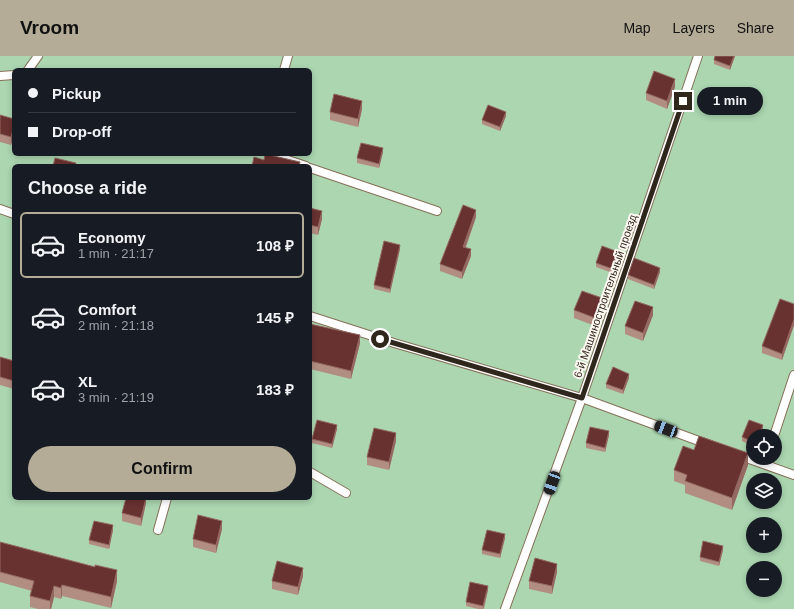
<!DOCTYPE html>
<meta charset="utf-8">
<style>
:root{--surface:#171b24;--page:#242831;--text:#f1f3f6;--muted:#9ea1a6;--line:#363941;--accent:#b5ac98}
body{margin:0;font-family:Helvetica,sans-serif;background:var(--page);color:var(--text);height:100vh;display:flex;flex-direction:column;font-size:15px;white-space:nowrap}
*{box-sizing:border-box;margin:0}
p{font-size:13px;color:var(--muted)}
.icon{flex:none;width:22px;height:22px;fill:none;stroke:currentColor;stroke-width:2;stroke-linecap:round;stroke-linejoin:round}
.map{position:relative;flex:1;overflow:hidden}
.side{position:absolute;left:12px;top:108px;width:300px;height:336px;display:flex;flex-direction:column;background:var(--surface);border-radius:6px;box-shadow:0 2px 6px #0003}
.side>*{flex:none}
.banner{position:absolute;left:12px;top:12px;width:300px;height:88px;border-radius:6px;box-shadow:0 2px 6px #0003;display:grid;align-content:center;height:88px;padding:0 16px;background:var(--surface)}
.buttons{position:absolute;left:746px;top:373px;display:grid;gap:8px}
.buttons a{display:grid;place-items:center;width:36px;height:36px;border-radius:50%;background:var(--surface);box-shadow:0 2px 6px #0003;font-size:20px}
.end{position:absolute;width:18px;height:18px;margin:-9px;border:5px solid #30271c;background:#fff;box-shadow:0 0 0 2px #fff}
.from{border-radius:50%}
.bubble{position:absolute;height:28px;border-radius:14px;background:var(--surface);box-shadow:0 2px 6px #0003;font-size:13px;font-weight:800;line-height:28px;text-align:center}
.car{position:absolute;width:12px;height:24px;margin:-12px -6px;border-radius:5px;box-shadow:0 0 3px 1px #0007;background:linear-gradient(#222 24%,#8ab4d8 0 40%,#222 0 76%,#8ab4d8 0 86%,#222 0)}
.banner b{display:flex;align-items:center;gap:14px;height:38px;font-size:15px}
.banner b+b{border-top:1px solid var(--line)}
.banner i{width:10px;height:10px;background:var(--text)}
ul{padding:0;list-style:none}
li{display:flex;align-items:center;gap:12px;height:66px;margin:0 8px 6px;padding:0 8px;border:2px solid transparent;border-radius:6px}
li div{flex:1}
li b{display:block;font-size:15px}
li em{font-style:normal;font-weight:800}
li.on{border-color:var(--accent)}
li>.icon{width:36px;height:36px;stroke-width:1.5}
h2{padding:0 16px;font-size:18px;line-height:48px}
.primary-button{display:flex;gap:8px;margin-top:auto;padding:8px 16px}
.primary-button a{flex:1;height:46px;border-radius:24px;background:var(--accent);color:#111;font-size:16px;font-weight:800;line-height:46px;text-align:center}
header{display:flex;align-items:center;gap:24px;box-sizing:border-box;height:56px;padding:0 20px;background:var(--accent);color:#111}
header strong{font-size:19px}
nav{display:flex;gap:22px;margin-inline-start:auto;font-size:14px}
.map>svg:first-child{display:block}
</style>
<header>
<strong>Vroom</strong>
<nav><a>Map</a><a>Layers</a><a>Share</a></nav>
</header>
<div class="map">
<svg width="794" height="553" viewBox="0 0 794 553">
<rect width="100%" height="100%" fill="#fbe8d2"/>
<path fill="#abd6b0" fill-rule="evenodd" d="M0 0H794V553H0ZM14 14H310V98H14ZM14 110H310V442H14ZM753 380H775V402H753ZM753 424H775V446H753ZM753 468H775V490H753ZM753 512H775V534H753Z"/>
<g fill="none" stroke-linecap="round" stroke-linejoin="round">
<defs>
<g id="service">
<path d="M28 14 38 0"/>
<path d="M284 14 288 0"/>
<path d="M0 20 14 19"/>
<path d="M270 98 306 110"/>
<path d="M310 112 437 155"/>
<path d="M0 153 14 158"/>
<path d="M310 260 394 287 582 342 707 388"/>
<path d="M774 380 794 319"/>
<path d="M738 399 794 419"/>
<path d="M310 416 346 437"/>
<path d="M158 474 167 442"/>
<path d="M505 553 582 342 698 0"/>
</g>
</defs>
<use href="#service" stroke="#867058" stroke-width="10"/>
<use href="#service" stroke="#fff" stroke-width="8"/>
</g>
<g fill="#b28d82">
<path d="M715 0H735L730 14 714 8V4Z"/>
<path d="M675 31 667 53 646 44V37Z"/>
<path d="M362 53 358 71 330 64V56Z"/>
<path d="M0 59 14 63V78L11 89 0 86Z"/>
<path d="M506 60 500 75 482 68V64Z"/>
<path d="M383 96 379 112 357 107V102Z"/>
<path d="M310 152 322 163 318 179 310 177Z"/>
<path d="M476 161 466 191 471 200 462 223 440 215V208Z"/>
<path d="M400 193 390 237 374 233V229Z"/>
<path d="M624 202 618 219 596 211V207Z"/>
<path d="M660 216 654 233 628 223V219Z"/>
<path d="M794 248V269L782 304 762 297V290Z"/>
<path d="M602 250 595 270 574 262V254Z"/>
<path d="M653 259 643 285 625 278V270Z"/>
<path d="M310 268 360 287 351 323 310 313Z"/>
<path d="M0 301 14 305V333L0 329Z"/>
<path d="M629 322 623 338 606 332V328Z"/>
<path d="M337 373 332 392 312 387V383Z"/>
<path d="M763 373 753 380V390L742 385V381Z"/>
<path d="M609 379 605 396 586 392V387Z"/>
<path d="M396 385 389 414 367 409V401Z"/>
<path d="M694 394 748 409 732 454 685 437V429L674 425V414Z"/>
<path d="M146 442V447L141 470 122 465V457Z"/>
<path d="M222 473 216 497 193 491V483Z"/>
<path d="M113 474 109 493 89 488V484Z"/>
<path d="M505 482 500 502 482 498V494Z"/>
<path d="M0 486 117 525 111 552 62 540 61 543 54 541 51 553H38L30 551V540L32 535 0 526Z"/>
<path d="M723 494 719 510 700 505V501Z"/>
<path d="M557 516 552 538 529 533V525Z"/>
<path d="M303 520 298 539 272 533V525Z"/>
<path d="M488 534 484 553H478L466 550V546Z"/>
</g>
<g fill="#946961">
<path d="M734 0H735L730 14V10Z"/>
<path d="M675 23V31L667 53V45Z"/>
<path d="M362 45V53L358 71V63Z"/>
<path d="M506 56V60L500 75V71Z"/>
<path d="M14 70V78L11 89V81Z"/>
<path d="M383 92V96L379 112V108Z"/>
<path d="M476 154V161L463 198V191Z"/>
<path d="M322 155V163L318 179V171Z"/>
<path d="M400 189V193L390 237V233Z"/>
<path d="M471 193V200L462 223V216Z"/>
<path d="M624 198V202L618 219V215Z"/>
<path d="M660 212V216L654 233V229Z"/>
<path d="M602 242V250L595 270V262Z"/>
<path d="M653 251V259L643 285V277Z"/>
<path d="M794 263V269L782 304V298Z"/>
<path d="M360 279V287L351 323V315Z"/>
<path d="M629 318V322L623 338V334Z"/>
<path d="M337 369V373L332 392V388Z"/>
<path d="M763 369V373L760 380H759Z"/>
<path d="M609 375V379L605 396V392Z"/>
<path d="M396 377V385L389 414V406Z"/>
<path d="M748 397V409L732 454V442Z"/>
<path d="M146 442V447L141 470V462Z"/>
<path d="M222 465V473L216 497V489Z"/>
<path d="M113 469V474L109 493V489Z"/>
<path d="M505 478V482L500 502V498Z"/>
<path d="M723 490V494L719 510V506Z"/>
<path d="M557 508V516L552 538V530Z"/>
<path d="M303 512V520L298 539V531Z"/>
<path d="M117 514V525L111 552V541Z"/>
<path d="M62 529V540L61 543V532Z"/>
<path d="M54 530V541L51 553H50V545Z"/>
<path d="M488 530V534L483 553V550Z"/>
</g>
<g fill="#683231" stroke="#946961">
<path d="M715 0H734L730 10 714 4Z"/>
<path d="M654 15 675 23 667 45 646 37Z"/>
<path d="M334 38 362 45 358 63 330 56Z"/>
<path d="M488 49 506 56 500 71 482 64Z"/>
<path d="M0 59 14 63V70L11 81 0 78Z"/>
<path d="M361 87 383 92 379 108 357 102Z"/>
<path d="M265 98 300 106 299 110H252L254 101 264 104Z"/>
<path d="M55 102 76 107 75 110H53Z"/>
<path d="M463 149 476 154 463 191 471 193 462 216 440 208Z"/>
<path d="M310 152 322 155 318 171 310 169Z"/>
<path d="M384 185 400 189 390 233 374 229Z"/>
<path d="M602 190 624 198 618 215 596 207Z"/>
<path d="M634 202 660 212 654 229 628 219Z"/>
<path d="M582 235 602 242 595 262 574 254Z"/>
<path d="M780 243 794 248V263L782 298 762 290Z"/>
<path d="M635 245 653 251 643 277 625 270Z"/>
<path d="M310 268 360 279 351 315 310 305Z"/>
<path d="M0 301 14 305V325L0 321Z"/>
<path d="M613 311 629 318 623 334 606 328Z"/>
<path d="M317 364 337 369 332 388 312 383Z"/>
<path d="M749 364 763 369 759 380H753V386L742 381Z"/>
<path d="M590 371 609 375 605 392 586 387Z"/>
<path d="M374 372 396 377 389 406 367 401Z"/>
<path d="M699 380 748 397 732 442 685 425 687 419 674 414 683 390 694 394Z"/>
<path d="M126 442H146L141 462 122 457Z"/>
<path d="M198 459 222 465 216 489 193 483Z"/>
<path d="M94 465 113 469 109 489 89 484Z"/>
<path d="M487 474 505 478 500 498 482 494Z"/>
<path d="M703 485 723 490 719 506 700 501Z"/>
<path d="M0 486 95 511V509L117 514 111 541 62 529 61 532 54 530 50 545 30 540 34 525 0 516Z"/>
<path d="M535 502 557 508 552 530 529 525Z"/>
<path d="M277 505 303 512 298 531 272 525Z"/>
<path d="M470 526 488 530 483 550 466 546Z"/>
</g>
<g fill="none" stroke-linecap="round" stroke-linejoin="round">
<path stroke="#30271c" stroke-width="5" d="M380 283 582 342 683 45"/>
</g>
<g text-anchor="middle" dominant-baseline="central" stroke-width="4" stroke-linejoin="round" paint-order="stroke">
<g font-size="11" fill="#30271c" stroke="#fdf8f2">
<text transform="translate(605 240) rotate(-71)">6-й Машиностроительный проезд</text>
</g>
</g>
</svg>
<div class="buttons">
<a><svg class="icon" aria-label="locate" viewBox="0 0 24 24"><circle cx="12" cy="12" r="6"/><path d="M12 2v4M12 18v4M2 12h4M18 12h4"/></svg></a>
<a><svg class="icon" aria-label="layers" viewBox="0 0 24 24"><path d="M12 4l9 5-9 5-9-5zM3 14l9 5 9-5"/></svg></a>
<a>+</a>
<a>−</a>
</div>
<i class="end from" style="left:380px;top:283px"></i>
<i class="end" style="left:683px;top:45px"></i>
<div class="bubble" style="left:697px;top:31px;width:66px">1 min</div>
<i class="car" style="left:666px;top:373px;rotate:291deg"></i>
<i class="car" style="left:552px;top:427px;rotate:200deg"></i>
<div class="banner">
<b><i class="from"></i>Pickup</b>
<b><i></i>Drop-off</b>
</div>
<section class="side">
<h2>Choose a ride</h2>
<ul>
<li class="on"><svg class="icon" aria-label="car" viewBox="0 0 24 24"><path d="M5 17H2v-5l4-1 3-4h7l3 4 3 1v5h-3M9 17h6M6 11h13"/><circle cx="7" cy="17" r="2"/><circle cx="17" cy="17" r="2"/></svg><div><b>Economy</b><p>1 min · 21:17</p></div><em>108 ₽</em></li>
<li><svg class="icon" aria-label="car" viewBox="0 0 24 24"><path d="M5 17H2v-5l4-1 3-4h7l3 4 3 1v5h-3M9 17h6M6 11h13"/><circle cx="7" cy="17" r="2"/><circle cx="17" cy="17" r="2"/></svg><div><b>Comfort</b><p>2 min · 21:18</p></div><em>145 ₽</em></li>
<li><svg class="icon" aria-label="car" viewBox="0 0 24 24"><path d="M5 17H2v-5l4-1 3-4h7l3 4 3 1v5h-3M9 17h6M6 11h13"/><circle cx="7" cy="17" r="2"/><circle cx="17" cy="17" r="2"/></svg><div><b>XL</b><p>3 min · 21:19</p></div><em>183 ₽</em></li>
</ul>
<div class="primary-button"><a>Confirm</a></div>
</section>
</div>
